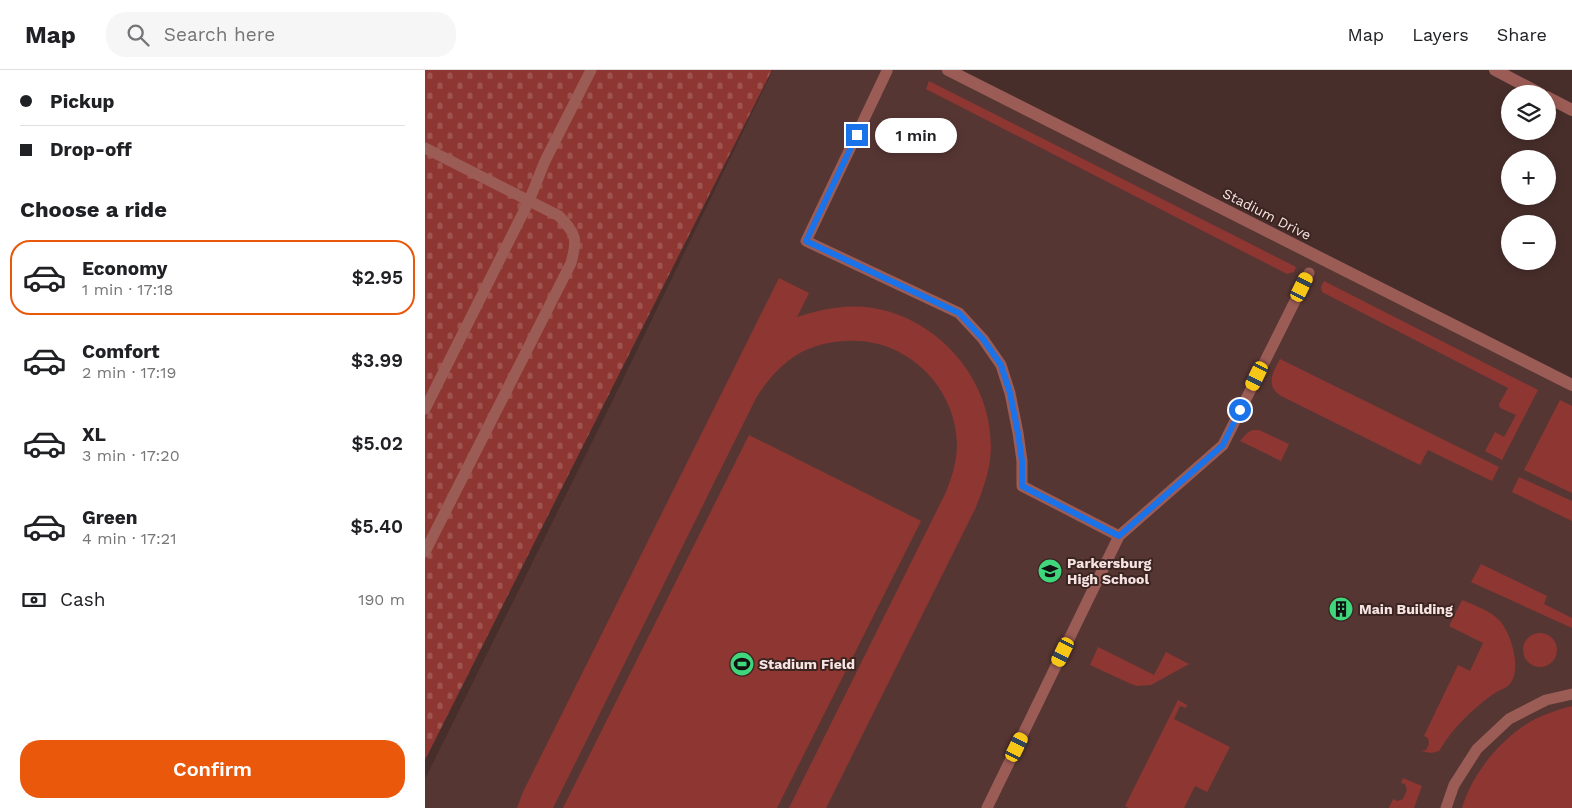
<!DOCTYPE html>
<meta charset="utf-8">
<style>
:root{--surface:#fff;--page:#f6f6f6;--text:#202124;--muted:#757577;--line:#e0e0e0;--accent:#ea580c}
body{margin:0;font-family:"Work Sans",sans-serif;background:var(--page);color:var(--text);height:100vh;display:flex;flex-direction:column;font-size:19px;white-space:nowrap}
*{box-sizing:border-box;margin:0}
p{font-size:16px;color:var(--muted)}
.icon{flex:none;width:28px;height:28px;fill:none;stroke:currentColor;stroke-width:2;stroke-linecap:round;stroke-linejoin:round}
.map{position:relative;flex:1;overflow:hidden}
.drawer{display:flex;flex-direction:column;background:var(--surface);width:425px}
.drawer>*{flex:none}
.guide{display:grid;align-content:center;height:110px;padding:0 20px;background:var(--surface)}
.tools{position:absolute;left:1076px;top:15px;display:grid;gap:10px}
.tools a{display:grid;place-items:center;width:55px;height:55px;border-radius:50%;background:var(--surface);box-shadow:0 2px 8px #0003;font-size:25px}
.end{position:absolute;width:22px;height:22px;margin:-11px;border:6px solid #1a73e8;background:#fff;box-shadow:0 0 0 2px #fff}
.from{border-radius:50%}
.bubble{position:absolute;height:35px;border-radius:18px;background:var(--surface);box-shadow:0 2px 8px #0003;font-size:16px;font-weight:600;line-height:35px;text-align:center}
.car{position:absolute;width:15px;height:30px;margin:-15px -8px;border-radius:6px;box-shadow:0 0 4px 1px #0007;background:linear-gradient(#f5c518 24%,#345 0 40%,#f5c518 0 76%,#345 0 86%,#f5c518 0)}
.guide b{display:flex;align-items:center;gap:18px;height:48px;font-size:19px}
.guide b+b{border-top:1px solid var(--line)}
.guide i{width:12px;height:12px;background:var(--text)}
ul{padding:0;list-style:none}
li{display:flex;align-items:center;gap:15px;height:75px;margin:0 10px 8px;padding:0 10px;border:2px solid transparent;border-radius:20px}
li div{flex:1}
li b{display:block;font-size:19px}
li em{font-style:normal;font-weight:600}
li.current{border-color:var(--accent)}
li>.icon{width:45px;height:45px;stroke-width:1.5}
h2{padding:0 20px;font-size:22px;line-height:60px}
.pay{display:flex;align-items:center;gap:12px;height:55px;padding:0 20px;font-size:19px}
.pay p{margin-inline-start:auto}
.cta{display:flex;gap:10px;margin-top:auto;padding:10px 20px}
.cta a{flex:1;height:58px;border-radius:20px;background:var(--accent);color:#fff;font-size:20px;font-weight:600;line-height:58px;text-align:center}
header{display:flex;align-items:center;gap:30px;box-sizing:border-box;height:70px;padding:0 25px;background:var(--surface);border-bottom:1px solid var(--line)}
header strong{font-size:24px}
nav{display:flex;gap:28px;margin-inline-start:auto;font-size:18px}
.search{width:350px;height:45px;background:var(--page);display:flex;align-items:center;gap:12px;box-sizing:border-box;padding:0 18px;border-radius:20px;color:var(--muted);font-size:19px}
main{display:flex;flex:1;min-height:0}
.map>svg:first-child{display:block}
</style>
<header>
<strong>Map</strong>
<div class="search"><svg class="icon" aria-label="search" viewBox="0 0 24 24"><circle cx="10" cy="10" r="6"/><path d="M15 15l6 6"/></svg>Search here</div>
<nav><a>Map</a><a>Layers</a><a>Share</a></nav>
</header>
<main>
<section class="drawer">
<div class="guide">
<b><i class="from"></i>Pickup</b>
<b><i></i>Drop-off</b>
</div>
<h2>Choose a ride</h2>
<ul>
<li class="current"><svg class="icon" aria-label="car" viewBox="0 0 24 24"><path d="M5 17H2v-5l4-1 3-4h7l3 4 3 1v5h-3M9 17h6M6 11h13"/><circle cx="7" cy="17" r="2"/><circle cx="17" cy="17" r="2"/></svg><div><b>Economy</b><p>1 min · 17:18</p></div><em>$2.95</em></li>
<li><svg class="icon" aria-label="car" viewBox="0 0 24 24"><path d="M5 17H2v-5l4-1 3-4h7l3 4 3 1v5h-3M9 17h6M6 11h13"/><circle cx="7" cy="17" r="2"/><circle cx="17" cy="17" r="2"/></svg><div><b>Comfort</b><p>2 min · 17:19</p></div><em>$3.99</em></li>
<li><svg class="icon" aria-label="car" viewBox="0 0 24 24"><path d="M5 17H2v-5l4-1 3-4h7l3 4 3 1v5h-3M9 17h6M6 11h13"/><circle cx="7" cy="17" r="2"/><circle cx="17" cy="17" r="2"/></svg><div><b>XL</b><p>3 min · 17:20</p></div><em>$5.02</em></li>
<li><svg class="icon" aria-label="car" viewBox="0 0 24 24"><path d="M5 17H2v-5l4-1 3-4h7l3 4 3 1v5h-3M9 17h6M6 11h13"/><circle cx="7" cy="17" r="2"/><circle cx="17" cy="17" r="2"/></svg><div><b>Green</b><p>4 min · 17:21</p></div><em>$5.40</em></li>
</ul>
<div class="pay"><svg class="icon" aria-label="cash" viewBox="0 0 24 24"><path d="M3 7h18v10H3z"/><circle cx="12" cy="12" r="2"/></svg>Cash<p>190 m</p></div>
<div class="cta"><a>Confirm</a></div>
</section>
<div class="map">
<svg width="1147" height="738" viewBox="0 0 1147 738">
<defs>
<pattern id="cemetery-stones" width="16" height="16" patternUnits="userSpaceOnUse" patternTransform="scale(1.25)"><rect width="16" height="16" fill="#8e3632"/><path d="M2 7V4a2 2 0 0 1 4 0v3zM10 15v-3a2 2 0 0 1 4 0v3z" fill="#9e534f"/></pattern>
</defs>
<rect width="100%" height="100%" fill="#472e2b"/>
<path fill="#563633" d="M348 0H523L1147 315V738H0V709L184 338Z"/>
<g fill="#8e3632">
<path d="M504 11 871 197 869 202 862 204 501 19Z"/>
<path d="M354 208 384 223 372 247C397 239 422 234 448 238 521 250 577 323 564 397 561 411 556 424 551 437L401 738H364L521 422C527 407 532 391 532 374 531 315 479 266 420 271 400 272 379 278 363 291 350 301 340 314 331 328L128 738H92L98 722Z"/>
<path d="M899 211 1113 320 1077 390 1060 381 1070 362 1079 367 1091 345 1075 338 1074 334 1083 318 897 222 896 217Z"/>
<path d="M855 289 1074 397 1067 411 1003 380 995 395 856 326C840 316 848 302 855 289Z"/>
<path d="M1135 330 1147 336V423L1099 400Z"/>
<path d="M827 360H834L864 374 856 391 815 371 821 364Z"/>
<path d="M324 365 496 451 352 738H138Z"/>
<path d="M1094 407 1147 431V451L1087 422Z"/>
<path d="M1056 494 1122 526 1119 534 1147 548V558L1046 512Z"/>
<path d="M1037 530C1049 535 1064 540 1074 550 1086 562 1098 601 1084 615 1079 619 1072 621 1067 625 1046 640 1027 659 1014 681L1006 683 996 681 1001 680 1004 674 1003 668 999 666 1033 595 1045 601 1058 573 1024 556Z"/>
<circle cx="1115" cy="580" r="17"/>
<path d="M673 577 729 605 741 582 764 594 726 615 712 616 706 614 665 595Z"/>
<path d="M753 630 762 635 761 638 755 636 749 649 805 677 782 722 770 716 759 738H704L700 736Z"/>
<path d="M1147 636V738H1037C1047 703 1078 666 1110 649 1121 644 1135 639 1147 636Z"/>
<path d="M978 708 997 716 989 738H964L968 729 972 731 978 729 982 720 980 714 976 713Z"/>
</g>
<path fill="url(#cemetery-stones)" d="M0 0H347L0 690Z"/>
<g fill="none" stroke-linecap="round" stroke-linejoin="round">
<g stroke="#9c5c56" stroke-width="11">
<path d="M462 1 381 171 534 243 558 269 576 295 585 323 593 363 597 391V416L694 466"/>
<path d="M0 78 134 146C151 164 153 168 146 193L0 482"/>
<path d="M0 339 104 131 120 91 166 0"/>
<path d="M562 738 694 466 798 375 884 203"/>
<path d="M1021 738 1029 715 1052 679 1084 649 1121 630 1147 624"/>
</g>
<g stroke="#9c5c56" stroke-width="12">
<path d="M523 0 1147 315"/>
<path d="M1070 0 1116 24"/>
<path d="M1122 27 1147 40"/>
</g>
</g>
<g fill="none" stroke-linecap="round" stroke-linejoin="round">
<path stroke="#1a73e8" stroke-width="6" d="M432 65 381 171 534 243 558 269 576 295 585 323 593 363 597 391V416L694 466 798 375 815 340"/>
</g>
<defs>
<symbol id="school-disc" viewBox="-11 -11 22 22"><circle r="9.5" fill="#40d77c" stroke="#3c2421"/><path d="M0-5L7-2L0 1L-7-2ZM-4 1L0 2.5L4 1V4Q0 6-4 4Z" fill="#111"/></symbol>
<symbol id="building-disc" viewBox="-11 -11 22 22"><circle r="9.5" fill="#40d77c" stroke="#3c2421"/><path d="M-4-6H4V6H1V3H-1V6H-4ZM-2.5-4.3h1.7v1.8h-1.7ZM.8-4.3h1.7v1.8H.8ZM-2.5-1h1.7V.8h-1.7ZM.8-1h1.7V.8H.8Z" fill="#111"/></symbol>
<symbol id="stadium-disc" viewBox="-11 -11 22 22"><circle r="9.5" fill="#40d77c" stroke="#3c2421"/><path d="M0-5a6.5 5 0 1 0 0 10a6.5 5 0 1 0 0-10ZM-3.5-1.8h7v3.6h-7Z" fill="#111"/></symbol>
</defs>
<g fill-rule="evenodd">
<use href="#school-disc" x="611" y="487" width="28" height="28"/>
<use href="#building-disc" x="902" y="525" width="28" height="28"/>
<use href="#stadium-disc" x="303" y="580" width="28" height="28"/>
</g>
<g text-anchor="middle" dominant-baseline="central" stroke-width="4" stroke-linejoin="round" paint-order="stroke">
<g font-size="14" fill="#f5e4e2" stroke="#3c2421">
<text transform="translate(842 144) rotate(27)">Stadium Drive</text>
</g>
<g font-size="14" font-weight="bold" fill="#f5e4e2" stroke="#3c2421" text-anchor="start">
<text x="642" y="493">Parkersburg<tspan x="642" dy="16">High School</tspan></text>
<text x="934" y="539">Main Building</text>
<text x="334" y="594">Stadium Field</text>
</g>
</g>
</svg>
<div class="tools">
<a><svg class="icon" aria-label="layers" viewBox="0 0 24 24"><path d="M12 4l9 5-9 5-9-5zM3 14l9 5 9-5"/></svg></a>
<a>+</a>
<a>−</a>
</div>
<i class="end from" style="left:815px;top:340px"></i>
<i class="end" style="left:432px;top:65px"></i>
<div class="bubble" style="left:450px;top:48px;width:82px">1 min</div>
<i class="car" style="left:877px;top:217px;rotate:26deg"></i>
<i class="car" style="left:832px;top:306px;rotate:206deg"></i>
<i class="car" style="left:638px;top:582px;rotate:206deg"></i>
<i class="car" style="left:592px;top:677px;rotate:26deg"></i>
</div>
</main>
